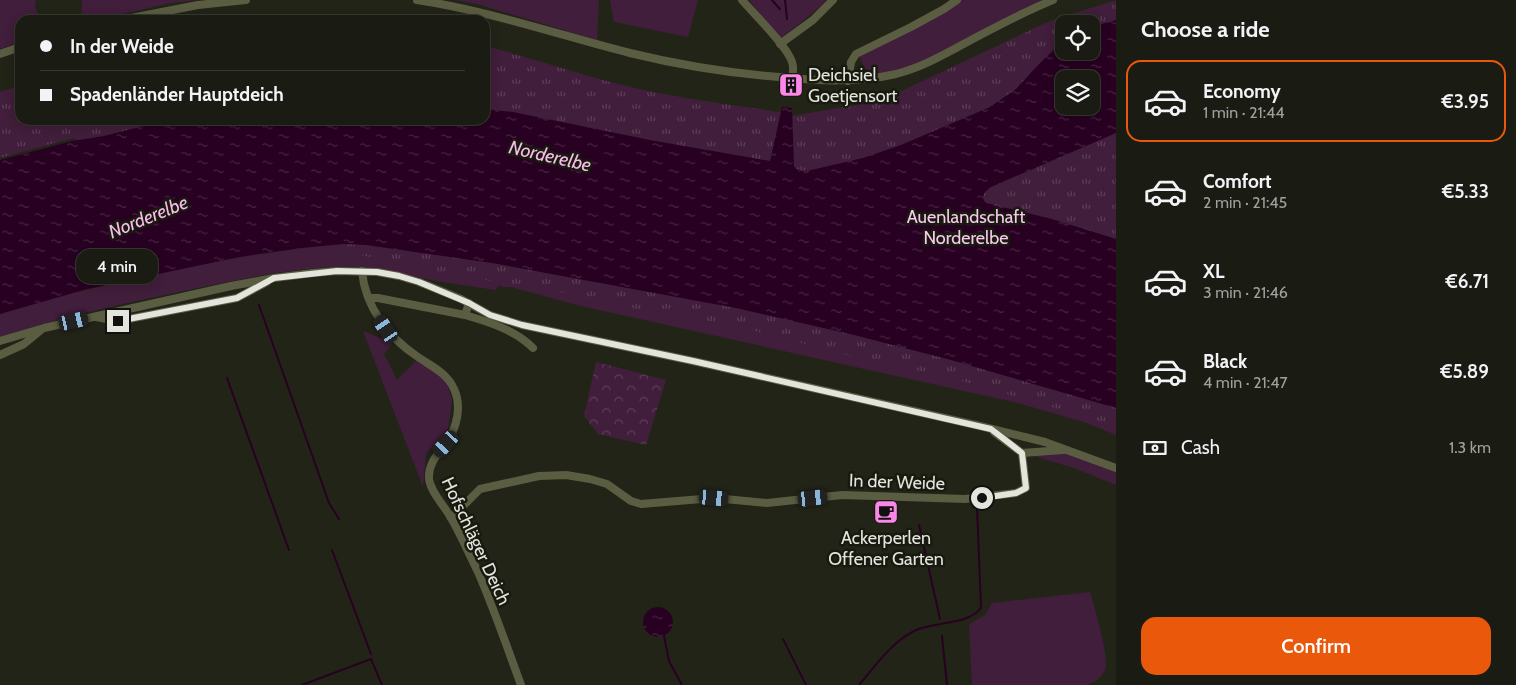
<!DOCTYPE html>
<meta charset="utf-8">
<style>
:root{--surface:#1a1b12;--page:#23241b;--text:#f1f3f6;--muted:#9fa19f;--line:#383932;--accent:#ea580c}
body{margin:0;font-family:Cabin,sans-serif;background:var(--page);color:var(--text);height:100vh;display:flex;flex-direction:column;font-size:19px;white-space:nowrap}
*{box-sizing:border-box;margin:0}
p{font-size:16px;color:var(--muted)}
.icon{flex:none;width:28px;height:28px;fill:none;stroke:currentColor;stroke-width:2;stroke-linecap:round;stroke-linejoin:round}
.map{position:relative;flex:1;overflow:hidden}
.drawer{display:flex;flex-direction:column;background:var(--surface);width:400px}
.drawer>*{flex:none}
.top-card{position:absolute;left:15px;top:15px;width:475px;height:110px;border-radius:15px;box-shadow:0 2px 12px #0003,0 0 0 1px var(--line);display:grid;align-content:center;height:110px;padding:0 25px;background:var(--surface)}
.fabs{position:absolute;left:1055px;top:15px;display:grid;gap:10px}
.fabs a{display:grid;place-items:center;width:45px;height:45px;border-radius:10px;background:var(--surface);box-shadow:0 2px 12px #0003,0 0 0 1px var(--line);font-size:25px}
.end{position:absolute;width:22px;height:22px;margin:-11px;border:6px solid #e3e4dc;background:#111;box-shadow:0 0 0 2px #111}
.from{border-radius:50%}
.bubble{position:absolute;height:35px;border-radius:15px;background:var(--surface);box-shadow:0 2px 12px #0003,0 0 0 1px var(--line);font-size:16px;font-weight:600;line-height:35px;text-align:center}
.car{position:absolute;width:15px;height:30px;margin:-15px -8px;border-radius:6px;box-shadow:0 0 4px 1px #0007;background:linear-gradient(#222 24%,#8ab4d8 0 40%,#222 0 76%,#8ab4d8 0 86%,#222 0)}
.top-card b{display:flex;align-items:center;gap:18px;height:48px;font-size:19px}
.top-card b+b{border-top:1px solid var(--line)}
.top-card i{width:12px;height:12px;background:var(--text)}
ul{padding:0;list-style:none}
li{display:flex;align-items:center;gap:15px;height:82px;margin:0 10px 8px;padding:0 15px;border:2px solid transparent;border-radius:15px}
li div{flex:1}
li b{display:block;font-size:19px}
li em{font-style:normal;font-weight:600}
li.on{border-color:var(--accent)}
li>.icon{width:45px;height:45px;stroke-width:1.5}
h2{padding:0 25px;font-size:22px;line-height:60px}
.pay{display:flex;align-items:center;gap:12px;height:55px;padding:0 25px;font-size:19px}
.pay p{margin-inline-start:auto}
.action{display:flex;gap:10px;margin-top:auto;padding:10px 25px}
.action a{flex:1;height:58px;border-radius:15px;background:var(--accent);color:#fff;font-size:20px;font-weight:600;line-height:58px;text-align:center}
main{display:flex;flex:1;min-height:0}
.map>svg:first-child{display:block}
</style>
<main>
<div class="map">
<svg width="1116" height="685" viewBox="0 0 1116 685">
<defs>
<pattern id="forest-crowns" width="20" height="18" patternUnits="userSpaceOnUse" patternTransform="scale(1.25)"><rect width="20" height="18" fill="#411e3b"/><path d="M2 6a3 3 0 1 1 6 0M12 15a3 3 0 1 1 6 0" fill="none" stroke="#5c3f57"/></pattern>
<pattern id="park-tufts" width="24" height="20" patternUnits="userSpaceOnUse" patternTransform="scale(1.25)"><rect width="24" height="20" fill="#411e3b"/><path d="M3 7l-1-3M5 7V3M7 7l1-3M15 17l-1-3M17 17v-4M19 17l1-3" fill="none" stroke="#5c3f57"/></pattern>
<pattern id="water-ripples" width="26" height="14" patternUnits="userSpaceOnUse" patternTransform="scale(1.25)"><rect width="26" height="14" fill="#280022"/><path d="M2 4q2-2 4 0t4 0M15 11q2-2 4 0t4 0" fill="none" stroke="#472542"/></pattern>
</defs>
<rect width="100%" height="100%" fill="#232418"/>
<g fill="#411e3b">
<path d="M0 0H36L35 6 40 20H20V42L0 49Z"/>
<path d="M82 0H199L171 3 96 20H81Z"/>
<path d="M454 0H599L597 40 477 4Z"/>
<path d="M610 0H698L688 37 614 22Z"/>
<path d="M749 0H826L821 6 780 39Z"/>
<path d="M961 0H1041C986 25 930 70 869 75L858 55 955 6Z"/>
<path d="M343 244 366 245 1116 408V435L1084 422 1018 403 581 306 511 287H503L499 285 496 290C471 286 446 283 421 278 399 274 380 267 358 267 301 265 244 279 188 290 125 303 62 317 0 337V314C42 299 86 290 129 280 200 264 270 250 343 244Z"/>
<path d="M363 331 393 343 384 354 397 380 417 360 445 379 452 399 448 430 426 454 423 487Z"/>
<path d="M1063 452 1116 472V485L1074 468 1030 455Z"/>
<path d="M1090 592C1094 606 1110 659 1105 670 1101 678 1095 682 1087 685H972L969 624 985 615 992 603Z"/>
</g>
<path fill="url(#forest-crowns)" d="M596 362 666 380 646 445 598 434 584 416Z"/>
<path fill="url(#park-tufts)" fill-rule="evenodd" d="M1116 0V429L1100 421 948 377 851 356 733 325 630 308 565 293 454 275 350 253 73 138 0 158V92L20 86V120H485V46C543 61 600 82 658 93 698 101 739 106 779 112L792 116 856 105 891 96 1050 21ZM1064 24H1091V51H1064ZM1064 79H1091V106H1064Z"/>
<g fill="url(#water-ripples)" fill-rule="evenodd">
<path d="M1116 20V133L991 187C985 191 980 197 986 203L1052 219 1116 239V408L951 360 854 335 736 308 492 263 366 245 343 244 301 248 239 257 87 289 0 314V160L72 141 104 136 167 120H485V109L513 112 650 140 770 161 782 107 792 108 794 166 796 169 807 171 863 158 901 145 990 107 1016 89 1037 66 1064 40V51H1091V27ZM1064 79H1091V106H1064Z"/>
<circle cx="658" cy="622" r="15"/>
</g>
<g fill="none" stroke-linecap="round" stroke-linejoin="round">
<g stroke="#280022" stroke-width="2">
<path d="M772 0 780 9"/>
<path d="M785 0 787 19"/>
<path d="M259 305 329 503 339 519"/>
<path d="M227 378 289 550"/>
<path d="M919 525 940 619"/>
<path d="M332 550 371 654"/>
<path d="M664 636 669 661 682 685"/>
<path d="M942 636 947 685"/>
<path d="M783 639 806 685"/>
<path d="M302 685 371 659 382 685"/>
<path d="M859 685C876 665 891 643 914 631 933 621 967 626 981 608L977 507"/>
</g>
<g stroke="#5b5d42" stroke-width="8">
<path d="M417 0C490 11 559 35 630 53 679 65 729 73 779 77 819 81 856 83 896 74 923 67 947 53 971 40 998 26 1025 11 1053 0"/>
<path d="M742 0C754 14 787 46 792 62 794 67 793 73 792 78"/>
<path d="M121 20 198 5 246 0"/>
<path d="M780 44 813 20 833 0"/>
<path d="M0 54 20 47"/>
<path d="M848 81 851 62 856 54 911 27 944 9 957 0"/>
<path d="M362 271C365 307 389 338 418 357 431 366 447 373 454 389 462 406 457 427 447 442 438 454 428 463 429 479 431 493 444 505 451 518 461 535 469 554 478 572 494 609 507 647 521 685"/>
<path d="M370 298H378L465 315 469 303"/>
<path d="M465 315C489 322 515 330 533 348"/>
<path d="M96 317 118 321 237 298 267 282"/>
<path d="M0 341 44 328 231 286 274 278 313 273 337 271 377 272 399 276 419 282 461 299 490 315 522 325 693 361 980 426 1045 442 1116 468"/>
<path d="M0 355 24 344 41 330"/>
<path d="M1022 453 1063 450"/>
<path d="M451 518 480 489 539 476 566 475 590 479 607 484 631 501 641 504 714 498 767 503 842 495 965 499 1016 493 1026 488 1022 453 994 432"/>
</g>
</g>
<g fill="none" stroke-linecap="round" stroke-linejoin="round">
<path stroke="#e3e4dc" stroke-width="6" d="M118 321 237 298 274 278 337 271 377 272 399 276 419 282 469 303 490 315 522 325 693 361 991 429 1022 453 1026 488 1016 493 982 498"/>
</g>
<defs>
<symbol id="building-square" viewBox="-11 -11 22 22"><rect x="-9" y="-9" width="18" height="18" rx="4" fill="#fb87e6" stroke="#191a0f"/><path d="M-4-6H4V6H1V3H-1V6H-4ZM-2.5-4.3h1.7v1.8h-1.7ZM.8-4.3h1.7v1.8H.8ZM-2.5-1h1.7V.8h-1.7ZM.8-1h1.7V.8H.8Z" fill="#111"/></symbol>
<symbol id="cafe-square" viewBox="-11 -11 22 22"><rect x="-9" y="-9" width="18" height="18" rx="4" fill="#fb87e6" stroke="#191a0f"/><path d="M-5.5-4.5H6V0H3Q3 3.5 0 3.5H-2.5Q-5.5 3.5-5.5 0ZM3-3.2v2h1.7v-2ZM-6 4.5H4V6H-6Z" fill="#111"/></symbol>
</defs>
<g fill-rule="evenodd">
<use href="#building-square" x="777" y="71" width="28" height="28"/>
<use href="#cafe-square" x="872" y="498" width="28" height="28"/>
</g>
<g text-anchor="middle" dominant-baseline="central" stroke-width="5" stroke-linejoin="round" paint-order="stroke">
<g font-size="18" fill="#e3e4dc" stroke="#191a0f" text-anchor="start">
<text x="808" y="75">Deichsiel<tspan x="808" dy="21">Goetjensort</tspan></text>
<text x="886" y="538" text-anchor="middle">Ackerperlen<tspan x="886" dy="21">Offener Garten</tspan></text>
</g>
<g font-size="18" fill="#f9c8ee" stroke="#191a0f">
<text x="966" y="217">Auenlandschaft<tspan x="966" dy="21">Norderelbe</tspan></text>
</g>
<g font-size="18" fill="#e3e4dc" stroke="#191a0f">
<text transform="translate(897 482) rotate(2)">In der Weide</text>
<text transform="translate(476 541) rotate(65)">Hofschläger Deich</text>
</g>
<g font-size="19" font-style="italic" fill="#fabaec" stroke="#191a0f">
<text transform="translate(550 156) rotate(13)">Norderelbe</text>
<text transform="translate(148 217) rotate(-22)">Norderelbe</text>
</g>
</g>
</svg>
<div class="fabs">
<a><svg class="icon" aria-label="locate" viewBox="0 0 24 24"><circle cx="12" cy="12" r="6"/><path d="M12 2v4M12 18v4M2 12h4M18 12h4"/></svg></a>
<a><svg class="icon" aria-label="layers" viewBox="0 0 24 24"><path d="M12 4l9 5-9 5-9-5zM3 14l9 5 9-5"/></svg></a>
</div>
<i class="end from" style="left:982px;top:498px"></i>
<i class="end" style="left:118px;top:321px"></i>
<div class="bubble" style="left:76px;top:249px;width:82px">4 min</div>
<i class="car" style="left:74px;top:321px;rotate:77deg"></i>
<i class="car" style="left:386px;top:329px;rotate:326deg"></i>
<i class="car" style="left:446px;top:444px;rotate:222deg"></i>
<i class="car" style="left:714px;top:498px;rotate:95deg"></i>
<i class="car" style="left:813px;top:498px;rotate:84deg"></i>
<div class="top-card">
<b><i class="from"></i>In der Weide</b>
<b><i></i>Spadenländer Hauptdeich</b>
</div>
</div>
<section class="drawer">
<h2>Choose a ride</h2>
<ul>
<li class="on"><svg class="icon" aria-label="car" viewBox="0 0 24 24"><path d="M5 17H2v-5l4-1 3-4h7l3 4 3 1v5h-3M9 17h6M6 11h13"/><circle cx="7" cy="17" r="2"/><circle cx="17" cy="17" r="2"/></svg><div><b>Economy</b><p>1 min · 21:44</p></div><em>€3.95</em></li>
<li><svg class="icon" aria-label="car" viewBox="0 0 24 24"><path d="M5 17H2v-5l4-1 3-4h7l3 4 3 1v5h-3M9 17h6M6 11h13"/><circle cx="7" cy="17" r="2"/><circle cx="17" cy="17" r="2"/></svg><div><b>Comfort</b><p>2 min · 21:45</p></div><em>€5.33</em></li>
<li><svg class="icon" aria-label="car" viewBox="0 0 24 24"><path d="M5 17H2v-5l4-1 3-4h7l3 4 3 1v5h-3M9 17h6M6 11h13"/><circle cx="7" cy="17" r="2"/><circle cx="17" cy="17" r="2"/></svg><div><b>XL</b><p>3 min · 21:46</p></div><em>€6.71</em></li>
<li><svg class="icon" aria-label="car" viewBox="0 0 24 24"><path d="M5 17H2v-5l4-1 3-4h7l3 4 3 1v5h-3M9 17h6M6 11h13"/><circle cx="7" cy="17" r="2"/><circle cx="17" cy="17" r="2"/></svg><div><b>Black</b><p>4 min · 21:47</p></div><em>€5.89</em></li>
</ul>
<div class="pay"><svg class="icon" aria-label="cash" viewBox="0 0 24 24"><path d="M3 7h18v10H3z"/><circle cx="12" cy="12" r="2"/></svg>Cash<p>1.3 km</p></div>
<div class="action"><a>Confirm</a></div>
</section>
</main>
